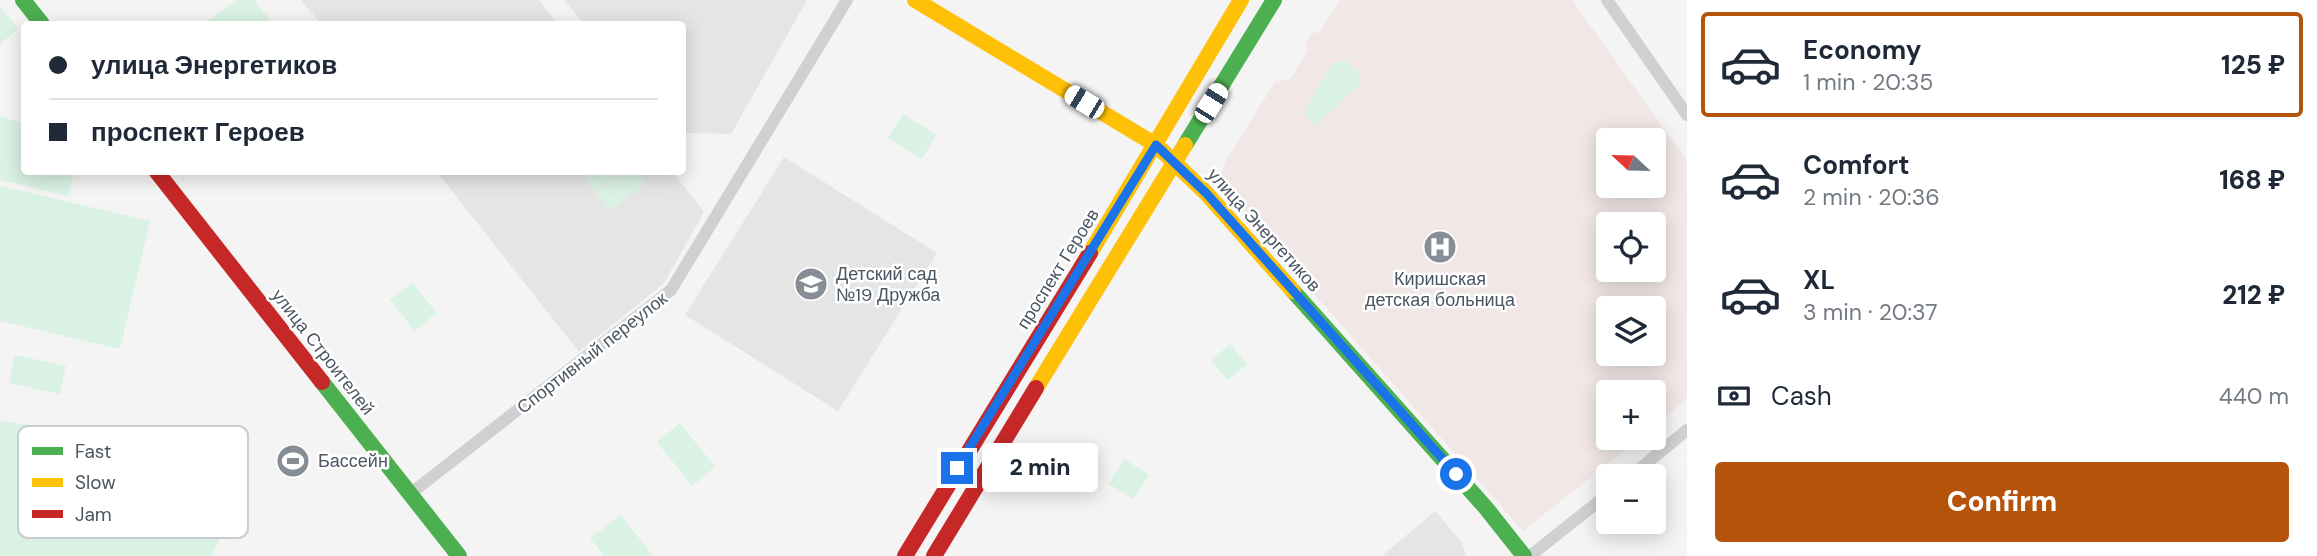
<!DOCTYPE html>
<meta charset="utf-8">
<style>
:root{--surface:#fff;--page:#f2f2f3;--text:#1f2937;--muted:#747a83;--line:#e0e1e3;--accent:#b45309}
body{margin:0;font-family:"DM Sans",sans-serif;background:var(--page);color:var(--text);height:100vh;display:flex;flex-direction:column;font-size:26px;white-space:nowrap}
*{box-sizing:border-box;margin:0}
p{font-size:23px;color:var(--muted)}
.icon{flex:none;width:38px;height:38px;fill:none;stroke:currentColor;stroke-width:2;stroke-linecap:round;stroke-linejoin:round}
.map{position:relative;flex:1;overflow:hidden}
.panel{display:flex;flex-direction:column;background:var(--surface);width:630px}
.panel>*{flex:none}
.hud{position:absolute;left:21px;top:21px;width:665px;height:154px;border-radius:7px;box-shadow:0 4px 18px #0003;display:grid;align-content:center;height:154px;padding:0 28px;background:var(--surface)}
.needle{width:46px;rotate:292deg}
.buttons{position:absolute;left:1596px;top:128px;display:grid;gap:14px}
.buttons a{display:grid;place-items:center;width:70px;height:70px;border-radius:7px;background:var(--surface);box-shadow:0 4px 18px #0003;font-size:35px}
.end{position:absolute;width:32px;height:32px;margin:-16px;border:9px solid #1a73e8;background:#fff;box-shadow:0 0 0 4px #fff}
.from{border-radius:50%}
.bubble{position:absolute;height:49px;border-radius:7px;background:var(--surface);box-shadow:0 4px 18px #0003;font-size:23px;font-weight:800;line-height:49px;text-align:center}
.car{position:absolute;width:21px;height:42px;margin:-21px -10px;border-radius:9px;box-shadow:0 0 5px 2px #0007;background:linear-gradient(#fff 24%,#345 0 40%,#fff 0 76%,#345 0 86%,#fff 0)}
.hud b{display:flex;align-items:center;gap:24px;height:66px;font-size:26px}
.hud b+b{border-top:2px solid var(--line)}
.hud i{width:18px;height:18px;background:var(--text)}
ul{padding:12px 0 0;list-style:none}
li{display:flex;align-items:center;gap:21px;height:105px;margin:0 14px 10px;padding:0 14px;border:4px solid transparent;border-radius:7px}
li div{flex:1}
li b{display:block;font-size:26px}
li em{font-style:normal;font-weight:800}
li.on{border-color:var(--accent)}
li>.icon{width:63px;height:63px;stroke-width:1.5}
.pay{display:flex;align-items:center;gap:18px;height:77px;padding:0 28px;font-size:26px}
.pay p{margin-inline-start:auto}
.button{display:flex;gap:14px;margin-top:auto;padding:14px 28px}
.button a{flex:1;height:80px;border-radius:7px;background:var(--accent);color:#fff;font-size:28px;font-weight:800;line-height:80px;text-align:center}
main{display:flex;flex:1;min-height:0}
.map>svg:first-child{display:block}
</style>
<main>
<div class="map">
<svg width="1687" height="556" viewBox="0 0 1687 556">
<rect width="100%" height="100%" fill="#f4f4f4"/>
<g fill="#e6e5e6">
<path d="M301 0H539L558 24H321Z"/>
<path d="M564 0H807L731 134 683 133 682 24H584Z"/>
<path d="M784 157 937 253 838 411 685 315Z"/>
<path d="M437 172H673L704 212 664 283 579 352Z"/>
<path d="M1435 511 1462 543 1466 556H1382Z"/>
</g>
<path fill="#f1e7e6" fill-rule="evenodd" d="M1340 0H1572L1687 161V399L1654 426V392H1608V438H1640L1523 531 1218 185 1225 162 1275 82 1291 78 1309 49 1304 46 1312 31 1318 34ZM1608 140H1654V186H1608ZM1608 224H1654V270H1608ZM1608 308H1654V354H1608Z"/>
<g fill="#d9f2e3">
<path d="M236 0H254L270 20 264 24H204Z"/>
<path d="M0 6 18 29 0 44Z"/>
<path d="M1344 61 1360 71 1361 83 1315 126 1303 113 1333 62Z"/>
<path d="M903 114 936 135 922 159 888 138Z"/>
<path d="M0 117 24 123V172H74L68 196 0 180Z"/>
<path d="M580 172H621L595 192Z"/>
<path d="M624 172H637L646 183 610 210 596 193Z"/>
<path d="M0 186 150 221 120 349 0 321Z"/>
<path d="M412 283 437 313 415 331 390 300Z"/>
<path d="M1230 344 1247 364 1228 380 1211 361Z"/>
<path d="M15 355 66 366 60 394 9 383Z"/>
<path d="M0 420 179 455C186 458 194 461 200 465 227 485 230 529 211 556H0Z"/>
<path d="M680 423 715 467 692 486 657 442Z"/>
<path d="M1124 459 1149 475 1133 499 1109 484Z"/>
<path d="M621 515 653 556H604L590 538Z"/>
</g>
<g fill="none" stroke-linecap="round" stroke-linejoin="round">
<g stroke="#ced0d2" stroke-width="12">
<path d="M1607 0 1687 115"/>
<path d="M1631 476 1687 430"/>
<path d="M410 494 671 290 847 0"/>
<path d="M1530 556 1608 494"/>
</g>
<g stroke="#4caf50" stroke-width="16">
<path d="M23 0 42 24"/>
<path d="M1185 145 1274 0"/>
<path d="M1293 291 1486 508 1524 556"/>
<path d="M322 382 459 556"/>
</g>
<g stroke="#ffc107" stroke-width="16">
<path d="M915 0 1156 145 1207 194 1293 291"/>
<path d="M1090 253 1241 0"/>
<path d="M1036 388 1185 145"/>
</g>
<g stroke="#c62828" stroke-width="16">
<path d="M157 172 322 382"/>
<path d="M905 556 1090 253"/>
<path d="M934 556 1036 388"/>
</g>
</g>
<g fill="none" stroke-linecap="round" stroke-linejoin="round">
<path stroke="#1a73e8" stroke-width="9" d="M957 468 1156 145 1207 194 1456 474"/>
</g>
<defs>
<symbol id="hospital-disc" viewBox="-11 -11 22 22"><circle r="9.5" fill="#868d94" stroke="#fff"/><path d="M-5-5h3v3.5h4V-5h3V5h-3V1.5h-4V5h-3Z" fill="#fff"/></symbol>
<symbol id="school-disc" viewBox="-11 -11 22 22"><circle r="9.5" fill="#868d94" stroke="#fff"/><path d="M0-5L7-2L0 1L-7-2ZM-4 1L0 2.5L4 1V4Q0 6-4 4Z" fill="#fff"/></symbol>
<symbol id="stadium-disc" viewBox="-11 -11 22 22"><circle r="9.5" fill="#868d94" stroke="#fff"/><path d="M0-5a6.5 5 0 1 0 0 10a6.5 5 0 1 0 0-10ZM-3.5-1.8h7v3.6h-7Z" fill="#fff"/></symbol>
</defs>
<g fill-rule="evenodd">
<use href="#hospital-disc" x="1421" y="228" width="38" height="38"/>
<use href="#school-disc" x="792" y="265" width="38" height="38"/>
<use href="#stadium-disc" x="274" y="442" width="38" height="38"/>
</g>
<g text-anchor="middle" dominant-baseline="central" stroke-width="5" stroke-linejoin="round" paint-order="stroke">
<g font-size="18" fill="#4a5661" stroke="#fff">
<text transform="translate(1264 230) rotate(48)">улица Энергетиков</text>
<text transform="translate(1058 269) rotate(-58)">проспект Героев</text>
<text transform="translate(323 352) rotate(52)">улица Строителей</text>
<text transform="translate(592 353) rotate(-38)">Спортивный переулок</text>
</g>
<g font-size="18" fill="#4a5661" stroke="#fff" text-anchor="start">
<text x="836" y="274">Детский сад<tspan x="836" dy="21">№19 Дружба</tspan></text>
<text x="1440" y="279" text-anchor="middle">Киришская<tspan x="1440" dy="21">детская больница</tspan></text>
<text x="318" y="461">Бассейн</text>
</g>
</g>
<rect x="18" y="426" width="230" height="112" rx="10" fill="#fff" stroke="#c9ccd0" stroke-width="2"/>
<rect x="32" y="447" width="31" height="8" fill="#4caf50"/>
<rect x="32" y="478" width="31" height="9" fill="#ffc107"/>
<rect x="32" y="510" width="31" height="8" fill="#c62828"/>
<g font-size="19" fill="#4a5661">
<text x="75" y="458">Fast</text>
<text x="75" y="489">Slow</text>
<text x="75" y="521">Jam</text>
</g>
</svg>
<div class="buttons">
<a><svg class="needle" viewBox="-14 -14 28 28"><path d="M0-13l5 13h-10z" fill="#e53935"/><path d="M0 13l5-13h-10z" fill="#747a83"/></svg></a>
<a><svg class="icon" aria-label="locate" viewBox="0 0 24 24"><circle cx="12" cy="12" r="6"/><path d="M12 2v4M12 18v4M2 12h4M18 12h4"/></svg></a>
<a><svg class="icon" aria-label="layers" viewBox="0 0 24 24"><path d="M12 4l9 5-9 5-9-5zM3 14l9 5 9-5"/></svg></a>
<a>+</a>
<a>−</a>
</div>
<i class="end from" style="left:1456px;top:474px"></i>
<i class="end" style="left:957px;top:468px"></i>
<div class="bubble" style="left:982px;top:443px;width:116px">2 min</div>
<i class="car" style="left:1084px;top:102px;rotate:301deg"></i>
<i class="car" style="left:1211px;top:103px;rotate:32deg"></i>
<div class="hud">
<b><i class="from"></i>улица Энергетиков</b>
<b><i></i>проспект Героев</b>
</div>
</div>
<section class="panel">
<ul>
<li class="on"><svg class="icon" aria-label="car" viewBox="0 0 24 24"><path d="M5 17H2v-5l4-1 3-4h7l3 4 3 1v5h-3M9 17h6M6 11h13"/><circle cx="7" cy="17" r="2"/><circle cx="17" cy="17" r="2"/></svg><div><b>Economy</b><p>1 min · 20:35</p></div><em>125 ₽</em></li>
<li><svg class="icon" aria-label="car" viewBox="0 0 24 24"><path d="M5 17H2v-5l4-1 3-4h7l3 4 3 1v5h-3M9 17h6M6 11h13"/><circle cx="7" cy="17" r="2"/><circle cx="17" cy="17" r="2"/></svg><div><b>Comfort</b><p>2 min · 20:36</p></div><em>168 ₽</em></li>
<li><svg class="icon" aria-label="car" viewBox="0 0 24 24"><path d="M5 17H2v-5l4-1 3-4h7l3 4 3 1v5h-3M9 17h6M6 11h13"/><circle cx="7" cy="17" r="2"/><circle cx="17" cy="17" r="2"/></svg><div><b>XL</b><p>3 min · 20:37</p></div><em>212 ₽</em></li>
</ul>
<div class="pay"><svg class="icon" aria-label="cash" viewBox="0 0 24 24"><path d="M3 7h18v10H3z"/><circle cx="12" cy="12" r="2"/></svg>Cash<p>440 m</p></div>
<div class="button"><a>Confirm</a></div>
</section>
</main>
